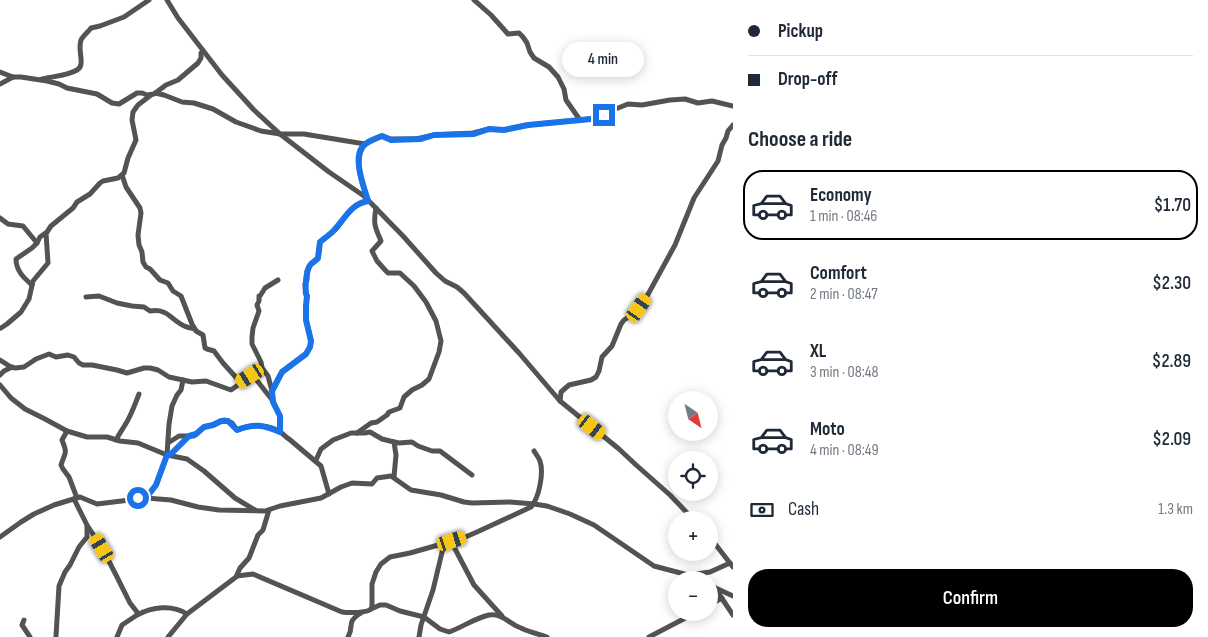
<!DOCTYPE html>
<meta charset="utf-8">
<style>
:root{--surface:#fff;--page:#f2f2f3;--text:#1f2937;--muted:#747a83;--line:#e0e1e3;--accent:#000}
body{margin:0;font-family:"Sofia Sans Condensed",sans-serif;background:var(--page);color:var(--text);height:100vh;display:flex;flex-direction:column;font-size:19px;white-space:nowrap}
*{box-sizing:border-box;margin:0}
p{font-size:16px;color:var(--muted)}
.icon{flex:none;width:28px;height:28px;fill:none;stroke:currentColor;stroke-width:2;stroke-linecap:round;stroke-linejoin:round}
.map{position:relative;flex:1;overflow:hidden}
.side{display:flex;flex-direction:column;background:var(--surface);width:475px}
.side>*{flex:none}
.guide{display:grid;align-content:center;height:110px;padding:0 15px;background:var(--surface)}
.needle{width:32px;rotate:145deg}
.controls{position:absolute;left:668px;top:391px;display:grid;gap:10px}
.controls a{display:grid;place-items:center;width:50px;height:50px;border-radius:50%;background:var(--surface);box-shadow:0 2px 12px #0003;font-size:25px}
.end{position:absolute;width:22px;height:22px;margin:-11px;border:6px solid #1a73e8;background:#fff;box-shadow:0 0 0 2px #fff}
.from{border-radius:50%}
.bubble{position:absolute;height:35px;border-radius:18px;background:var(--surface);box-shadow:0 2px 12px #0003;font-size:16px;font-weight:600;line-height:35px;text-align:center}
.car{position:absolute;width:15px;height:30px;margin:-15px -8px;border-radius:6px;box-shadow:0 0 4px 1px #0007;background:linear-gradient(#f5c518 24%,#345 0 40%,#f5c518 0 76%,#345 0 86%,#f5c518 0)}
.guide b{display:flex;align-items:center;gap:18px;height:48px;font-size:19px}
.guide b+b{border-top:1px solid var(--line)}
.guide i{width:12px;height:12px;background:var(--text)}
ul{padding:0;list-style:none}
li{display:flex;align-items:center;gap:15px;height:70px;margin:0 10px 8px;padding:0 5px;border:2px solid transparent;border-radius:20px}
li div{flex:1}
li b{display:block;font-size:19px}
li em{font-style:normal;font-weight:600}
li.active{border-color:var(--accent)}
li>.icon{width:45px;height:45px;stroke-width:1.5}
h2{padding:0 15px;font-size:22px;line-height:60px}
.pay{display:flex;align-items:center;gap:12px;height:55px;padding:0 15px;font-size:19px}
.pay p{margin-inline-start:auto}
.action{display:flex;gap:10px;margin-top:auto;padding:10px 15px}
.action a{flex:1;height:58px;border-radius:20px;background:var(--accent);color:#fff;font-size:20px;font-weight:600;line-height:58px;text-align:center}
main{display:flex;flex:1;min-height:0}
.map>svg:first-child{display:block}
</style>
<main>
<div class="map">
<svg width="733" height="637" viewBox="0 0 733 637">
<rect width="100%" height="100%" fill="#fff"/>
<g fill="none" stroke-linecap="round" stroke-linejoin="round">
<g stroke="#535353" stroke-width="5">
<path d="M167 0 178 18 222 75 254 110 280 134 329 172 364 196 403 236 436 273 445 281 457 287 464 293 519 353 560 401 619 449 635 464 670 495 694 520"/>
<path d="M474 0 491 15 508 34 519 33 523 37 527 43 530 52 534 58 549 67 558 77 564 89 566 100 580 120"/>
<path d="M0 72 13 77"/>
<path d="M42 79C53 76 67 76 77 70 86 65 77 50 81 40 83 36 88 32 91 28L100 26 124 17 149 0"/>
<path d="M0 84 13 77H21L47 81 59 84 67 88 97 94 112 103 119 104 137 93H142L147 95 154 94 166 85 178 80 198 63 201 58V53L203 51"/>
<path d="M155 93 164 95 182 102 194 103 213 109 236 122 261 131 280 134H304L365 144 382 136 391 139H416L434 135 473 133 489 129 504 130 528 125 591 119 628 104 642 105 670 100 685 99 698 103 712 101 733 106"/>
<path d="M122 175 126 187 140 208 141 213 138 235 139 245 142 252 143 262 146 267 150 269 160 280 168 283 173 291 181 296 192 324 196 331 203 335 205 348 207 349 214 351 223 363 241 383"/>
<path d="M0 218 8 224 23 226 37 243 40 237 47 232 51 226 73 208 77 202 90 194 100 183 103 181 118 178 124 173 128 158 136 140 132 120 133 112 138 105 151 95"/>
<path d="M32 285C24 278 16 271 16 259L32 248 37 243"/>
<path d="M86 297 99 296 117 303 132 306 144 307 150 311C170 308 171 322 187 327 189 328 192 328 195 329"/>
<path d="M1 328 7 324 21 312 29 299 33 281 48 263 46 233"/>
<path d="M0 360 11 367 15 368 24 367 36 359 49 354 56 357 68 355 74 357 79 363 83 365H92L117 370 127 373 144 368H150L158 370 169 377 192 382 206 381 231 390 262 368"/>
<path d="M0 375 4 371 12 367"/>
<path d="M251 376 255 378 273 401"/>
<path d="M0 385 11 398 25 409 45 419 67 431 87 437H107L120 441 138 443 167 455 187 459 204 471 235 498 255 510"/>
<path d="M272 391 268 376 262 368 261 362 252 344V337L253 328 259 311 257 305 259 301V296H260L265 288 278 280"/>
<path d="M560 401 561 392 569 385 591 380 596 377 599 371 602 357 612 346 621 324 624 320 635 313 646 298 675 245 694 198 718 161 722 145 726 138 728 131 733 125"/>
<path d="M67 431 62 440C68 455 65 452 61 465L63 469 69 477 77 498"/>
<path d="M280 432V416L273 402 272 391 282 372 306 354 310 347 311 341 306 320V306L307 296 306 294 305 284 307 280V271L311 264 318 258 320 242C325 238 331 234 336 229 346 217 351 204 368 201 363 184 352 160 365 144"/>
<path d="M357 433 371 423 377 422 387 415 389 412 400 408 404 397 412 390 422 385 429 379 439 352 441 341 436 321 426 302 414 286 400 273H388L386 271 377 261 372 251 381 241C375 227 373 224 376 208"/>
<path d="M116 440C119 434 122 430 125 425 131 416 135 404 139 394"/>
<path d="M394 442 399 443 412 442 418 446 432 451H440L472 475"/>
<path d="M168 443 179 436H194L204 427 213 425 224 420 228 421 232 423 237 430C250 425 267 423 280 432 284 434 285 437 289 439L321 466 329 494"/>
<path d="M170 455 189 436"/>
<path d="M316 460 321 449 333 440 351 433H365L370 432 382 439 394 442 396 455 394 477"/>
<path d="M146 498 156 485 167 455 169 424 172 406 177 395 181 390 183 380"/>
<path d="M74 499 87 525 102 548 115 573 130 603 137 612V615L122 625 117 637"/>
<path d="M709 536 733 567"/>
<path d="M0 537 21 522 34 514 54 505 80 497 97 504 146 498 171 500 198 507 219 510 265 511 280 506 321 498 341 487 352 483 372 484 377 478 391 476 411 490 441 495 464 502 472 503 510 502 534 504 547 506 570 514 594 525 654 566 688 575 698 580"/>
<path d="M452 541 454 547 474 585 502 616"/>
<path d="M689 575 710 572 730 563"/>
<path d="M237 576 253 574 342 612C348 613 367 613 371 609 372 607 372 606 372 605V584L376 572 381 564 390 557 410 553 463 538 477 532 531 507C539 498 544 473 540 461 539 458 536 454 534 451"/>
<path d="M709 585 733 596"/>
<path d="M715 588 733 615"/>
<path d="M709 605 722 598"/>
<path d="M371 609 380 605H386L400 611 424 617 440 629 449 632C463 627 475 618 489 615 503 613 509 624 521 628 529 632 538 634 547 637"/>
<path d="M137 615C152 607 172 604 187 614"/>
<path d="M24 620 22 625 30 637"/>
<path d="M56 636 59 586 65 572 70 565 79 547 87 537V526"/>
<path d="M168 637 187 614 236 577 240 568 249 558 258 535 263 530 269 510"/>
<path d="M348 637C355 625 345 623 361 613"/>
<path d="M419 637 421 625 433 590 444 544"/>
<path d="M649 637 697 612"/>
</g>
</g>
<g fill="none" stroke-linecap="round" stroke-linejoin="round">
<path stroke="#1a73e8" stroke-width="6" d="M138 498H146L156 485 167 455H170L189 436 196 434 204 427 213 425 221 421H228L237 430C255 423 263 425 280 432V416L273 402 272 391 282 372 306 354 310 347 311 341 306 320V306L307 296 306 294C305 287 306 269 311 264 313 262 316 261 318 258L320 242C325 238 331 234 335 229 346 217 351 204 368 201 364 187 354 162 361 149 365 142 374 139 382 136L391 140 421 139 434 135 474 134 489 129 504 130 528 125 591 119 604 115"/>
</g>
</svg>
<div class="controls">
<a><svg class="needle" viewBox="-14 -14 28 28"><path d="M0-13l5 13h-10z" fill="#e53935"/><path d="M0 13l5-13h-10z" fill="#747a83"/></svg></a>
<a><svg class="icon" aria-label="locate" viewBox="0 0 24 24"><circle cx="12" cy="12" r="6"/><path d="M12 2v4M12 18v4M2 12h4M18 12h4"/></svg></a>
<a>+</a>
<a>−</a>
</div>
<i class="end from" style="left:138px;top:498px"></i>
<i class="end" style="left:604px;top:115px"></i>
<div class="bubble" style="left:562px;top:42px;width:82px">4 min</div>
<i class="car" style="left:639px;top:308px;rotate:35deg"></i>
<i class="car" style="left:250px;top:376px;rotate:237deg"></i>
<i class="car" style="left:592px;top:427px;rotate:128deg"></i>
<i class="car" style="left:452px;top:541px;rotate:72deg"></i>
<i class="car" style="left:102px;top:548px;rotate:329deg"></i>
</div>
<section class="side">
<div class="guide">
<b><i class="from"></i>Pickup</b>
<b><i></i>Drop-off</b>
</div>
<h2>Choose a ride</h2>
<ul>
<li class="active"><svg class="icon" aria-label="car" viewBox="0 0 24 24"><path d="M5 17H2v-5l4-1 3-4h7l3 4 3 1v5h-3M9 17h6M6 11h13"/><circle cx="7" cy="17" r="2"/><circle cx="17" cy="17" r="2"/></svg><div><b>Economy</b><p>1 min · 08:46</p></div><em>$1.70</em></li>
<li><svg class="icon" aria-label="car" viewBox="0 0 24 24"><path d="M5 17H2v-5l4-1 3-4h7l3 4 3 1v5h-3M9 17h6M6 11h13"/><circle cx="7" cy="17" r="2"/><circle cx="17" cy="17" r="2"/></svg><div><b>Comfort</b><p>2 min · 08:47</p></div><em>$2.30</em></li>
<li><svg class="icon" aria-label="car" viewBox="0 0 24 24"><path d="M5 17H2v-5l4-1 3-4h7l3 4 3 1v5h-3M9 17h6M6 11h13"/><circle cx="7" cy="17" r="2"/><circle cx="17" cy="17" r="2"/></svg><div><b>XL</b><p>3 min · 08:48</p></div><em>$2.89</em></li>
<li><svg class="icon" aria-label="car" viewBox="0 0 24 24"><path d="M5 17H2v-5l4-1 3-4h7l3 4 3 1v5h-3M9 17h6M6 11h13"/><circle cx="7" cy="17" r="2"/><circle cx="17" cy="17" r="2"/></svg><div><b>Moto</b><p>4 min · 08:49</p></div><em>$2.09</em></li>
</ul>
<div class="pay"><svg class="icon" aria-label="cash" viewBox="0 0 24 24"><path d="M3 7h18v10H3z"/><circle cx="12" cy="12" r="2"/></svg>Cash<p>1.3 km</p></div>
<div class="action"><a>Confirm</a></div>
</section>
</main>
